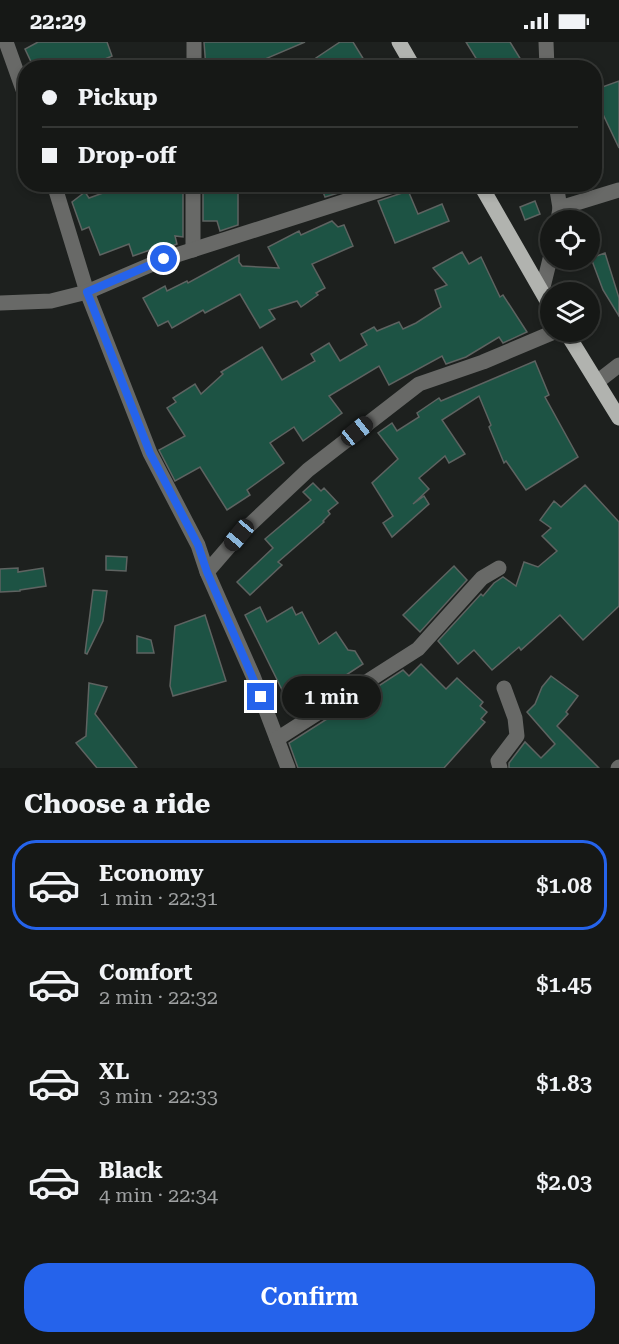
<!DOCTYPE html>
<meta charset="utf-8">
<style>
:root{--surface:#161816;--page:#1f211f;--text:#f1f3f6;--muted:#9ea0a1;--line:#353735;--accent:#2563eb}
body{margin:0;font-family:"Roboto Serif",serif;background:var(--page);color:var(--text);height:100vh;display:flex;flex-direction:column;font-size:22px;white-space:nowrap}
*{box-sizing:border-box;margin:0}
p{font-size:20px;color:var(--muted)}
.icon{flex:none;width:33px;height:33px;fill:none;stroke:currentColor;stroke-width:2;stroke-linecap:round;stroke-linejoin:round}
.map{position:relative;height:726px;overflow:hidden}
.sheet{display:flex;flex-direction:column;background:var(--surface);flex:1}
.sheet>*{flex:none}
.top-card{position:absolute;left:18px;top:18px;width:584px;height:132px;border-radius:24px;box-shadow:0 3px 9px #0003,0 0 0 2px var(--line);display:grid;align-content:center;height:132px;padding:0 24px;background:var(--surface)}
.controls{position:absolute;left:540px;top:168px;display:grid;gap:12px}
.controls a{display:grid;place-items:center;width:60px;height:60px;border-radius:50%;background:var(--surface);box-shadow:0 3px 9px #0003,0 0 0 2px var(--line);font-size:30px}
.end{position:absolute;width:27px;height:27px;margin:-14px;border:8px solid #2563eb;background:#fff;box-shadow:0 0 0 3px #fff}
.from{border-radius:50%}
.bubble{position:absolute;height:42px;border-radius:21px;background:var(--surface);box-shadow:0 3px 9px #0003,0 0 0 2px var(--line);font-size:20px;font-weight:600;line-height:42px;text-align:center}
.car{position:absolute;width:18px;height:36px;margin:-18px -9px;border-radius:8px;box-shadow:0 0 4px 2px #0007;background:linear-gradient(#222 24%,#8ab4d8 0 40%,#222 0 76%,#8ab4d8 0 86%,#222 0)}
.top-card b{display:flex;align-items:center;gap:21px;height:57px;font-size:22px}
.top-card b+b{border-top:2px solid var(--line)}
.top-card i{width:15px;height:15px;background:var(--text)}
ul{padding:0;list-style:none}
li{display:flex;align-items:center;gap:18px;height:90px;margin:0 12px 9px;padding:0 12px;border:3px solid transparent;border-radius:24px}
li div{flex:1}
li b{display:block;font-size:22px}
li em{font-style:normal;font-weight:600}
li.current{border-color:var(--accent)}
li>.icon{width:54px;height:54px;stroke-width:1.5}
h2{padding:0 24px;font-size:27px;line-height:72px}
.action{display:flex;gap:12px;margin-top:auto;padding:12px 24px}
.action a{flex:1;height:69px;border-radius:24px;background:var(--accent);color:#fff;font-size:24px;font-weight:600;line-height:69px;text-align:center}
.status{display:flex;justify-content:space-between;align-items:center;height:42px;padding:0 30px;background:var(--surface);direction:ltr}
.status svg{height:16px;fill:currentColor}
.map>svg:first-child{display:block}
</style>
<div class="status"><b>22:29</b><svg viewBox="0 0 49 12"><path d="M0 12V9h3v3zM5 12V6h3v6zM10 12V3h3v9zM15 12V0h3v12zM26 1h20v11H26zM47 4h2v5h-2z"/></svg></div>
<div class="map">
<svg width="619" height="726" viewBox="0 0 619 726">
<rect width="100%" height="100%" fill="#1d201e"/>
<g fill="#1d5344" stroke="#5e6361" stroke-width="1.5">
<path d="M38 0H107L112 14 84 26H34L25 7Z"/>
<path d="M204 0H305L244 26H206Z"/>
<path d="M340 0H353L369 26H301Z"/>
<path d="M466 0H510L526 26H482Z"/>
<path d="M619 39V106L599 64 594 66V48Z"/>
<path d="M128 142H183V195L175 194 177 202 151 212 150 208 133 214 129 202 100 213 89 185 82 188 72 160 85 150 89 156Z"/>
<path d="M203 142H238V183L220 189 217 179H203Z"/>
<path d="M320 142H365V143L325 155Z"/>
<path d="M407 146 418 172 442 162 449 179 395 201 378 159 402 151Z"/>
<path d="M535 159 540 172 525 178 520 165Z"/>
<path d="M332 179 338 185 344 183 353 204 312 222 325 246 316 251 318 253 301 265 297 259 269 268 275 277 260 286 240 252 205 271 203 268 172 286 168 279 158 284 143 256 165 244 167 249 187 239 188 241 239 213V220L242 224 279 226 268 205 299 189 301 193Z"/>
<path d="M462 210 469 222 481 215 500 255 503 253 527 290 503 301 499 295 466 315 446 322 442 314 389 343 379 324 329 354 342 371 303 399 294 385 270 401 284 421 247 448 250 453 227 468 200 425 175 439 159 408 185 394 167 366 176 360 173 356 195 342 201 352 223 332 221 330 262 305 282 338 315 319 311 312 329 301 340 319 367 303 361 292 374 285 377 289 399 280 403 287 416 281 441 265 435 248 447 243 433 226Z"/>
<path d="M605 211 619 256V274L603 248 591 216Z"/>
<path d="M535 319 549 353 545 355 578 415 526 448 506 419 504 421 489 385 491 383 479 354 442 378 465 412 449 421 445 414 419 436 429 447 413 462 424 454 429 462 392 495 383 481 393 474 372 441 398 417 378 391 392 381 397 389 419 375 417 371 439 356 441 359Z"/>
<path d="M313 441 321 449 324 446 338 461 328 469 330 472 323 479 324 480 278 520 282 523 250 553 237 540 273 506 265 497 311 458 303 450Z"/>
<path d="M585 443 619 480V564L583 598 560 573 521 608 519 605 492 628 474 608 458 622 438 599 481 552 483 554 494 541 503 535 516 544 524 520 538 525 557 509 542 494 551 486 540 478 554 459 561 465Z"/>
<path d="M106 514 127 515 126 529 106 528Z"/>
<path d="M454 524 467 538 420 590 403 573Z"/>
<path d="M18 526V530L43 526 46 544 20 548V549L0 550V527Z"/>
<path d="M93 548 107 549 103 579 87 612 85 611Z"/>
<path d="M260 565 267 580 292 565 296 573 302 570 319 602 336 590 348 608 355 609 363 622 323 648 327 654 295 674 245 573Z"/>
<path d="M205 573 226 639 173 654 170 644 175 584Z"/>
<path d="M137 594 151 598 154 611H137Z"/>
<path d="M421 622 446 647 457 636 483 660 480 664 487 670 481 677 485 680 444 726H298L289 701 338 670 344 666 345 668 363 654 403 628 409 634Z"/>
<path d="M551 634 578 654 566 670 568 672 557 684 599 726H509V721L525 700 541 716 555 702 527 670 535 662 542 645Z"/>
<path d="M89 641 107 645 95 672 137 726H97L76 701 86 694Z"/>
</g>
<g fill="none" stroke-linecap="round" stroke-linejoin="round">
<g stroke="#686967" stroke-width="15">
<path d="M6 0 26 56"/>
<path d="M546 0 547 26"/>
<path d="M194 26V0"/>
<path d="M54 142 87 250 150 411 198 503 207 530 253 634 288 726"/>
<path d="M556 142 560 166 558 178"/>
<path d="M560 166 619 148"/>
<path d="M193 208V142"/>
<path d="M542 249 550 217"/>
<path d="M0 261 51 259 87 250 164 217 399 142"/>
<path d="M597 340 619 323"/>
<path d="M207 530 239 493 308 428 419 342 483 320 554 290"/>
<path d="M277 697 418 607 482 536 499 526"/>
<path d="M500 726 498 719 517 694 515 676 504 646"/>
<path d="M618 726 619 725"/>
</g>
<g stroke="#b1b3af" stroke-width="15">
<path d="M399 0 414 26"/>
<path d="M480 142 550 264"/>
<path d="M566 290 619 376"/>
</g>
</g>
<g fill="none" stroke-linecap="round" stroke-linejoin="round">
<path stroke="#2563eb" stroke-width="8" d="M164 217 87 250 150 411 198 503 207 530 261 655"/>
</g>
</svg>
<div class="controls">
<a><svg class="icon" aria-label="locate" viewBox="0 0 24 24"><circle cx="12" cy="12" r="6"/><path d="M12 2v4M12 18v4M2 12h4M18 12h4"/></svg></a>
<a><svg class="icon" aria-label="layers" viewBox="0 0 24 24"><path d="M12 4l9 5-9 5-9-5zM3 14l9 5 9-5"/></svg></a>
</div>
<i class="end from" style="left:164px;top:217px"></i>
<i class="end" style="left:261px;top:655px"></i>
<div class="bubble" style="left:282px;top:634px;width:99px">1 min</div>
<i class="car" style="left:357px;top:389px;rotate:51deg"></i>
<i class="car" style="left:239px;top:493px;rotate:220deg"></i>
<div class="top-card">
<b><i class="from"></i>Pickup</b>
<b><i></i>Drop-off</b>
</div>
</div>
<section class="sheet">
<h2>Choose a ride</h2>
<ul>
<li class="current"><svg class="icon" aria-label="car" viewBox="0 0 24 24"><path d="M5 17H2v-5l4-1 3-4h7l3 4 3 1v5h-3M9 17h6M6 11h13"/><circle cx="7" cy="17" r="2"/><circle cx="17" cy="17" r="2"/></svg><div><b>Economy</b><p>1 min · 22:31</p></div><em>$1.08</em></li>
<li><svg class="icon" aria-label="car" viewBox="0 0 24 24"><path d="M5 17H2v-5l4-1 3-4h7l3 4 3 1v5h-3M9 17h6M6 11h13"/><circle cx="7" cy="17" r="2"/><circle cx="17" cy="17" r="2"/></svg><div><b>Comfort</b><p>2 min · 22:32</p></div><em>$1.45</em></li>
<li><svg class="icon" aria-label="car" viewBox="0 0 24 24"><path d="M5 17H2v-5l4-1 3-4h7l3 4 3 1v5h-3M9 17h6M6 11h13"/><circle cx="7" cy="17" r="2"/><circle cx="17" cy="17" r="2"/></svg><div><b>XL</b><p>3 min · 22:33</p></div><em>$1.83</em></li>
<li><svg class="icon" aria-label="car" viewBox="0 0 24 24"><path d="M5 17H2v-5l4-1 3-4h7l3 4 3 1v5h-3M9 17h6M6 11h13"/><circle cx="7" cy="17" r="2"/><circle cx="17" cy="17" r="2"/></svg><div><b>Black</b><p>4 min · 22:34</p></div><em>$2.03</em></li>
</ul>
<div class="action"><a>Confirm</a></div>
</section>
